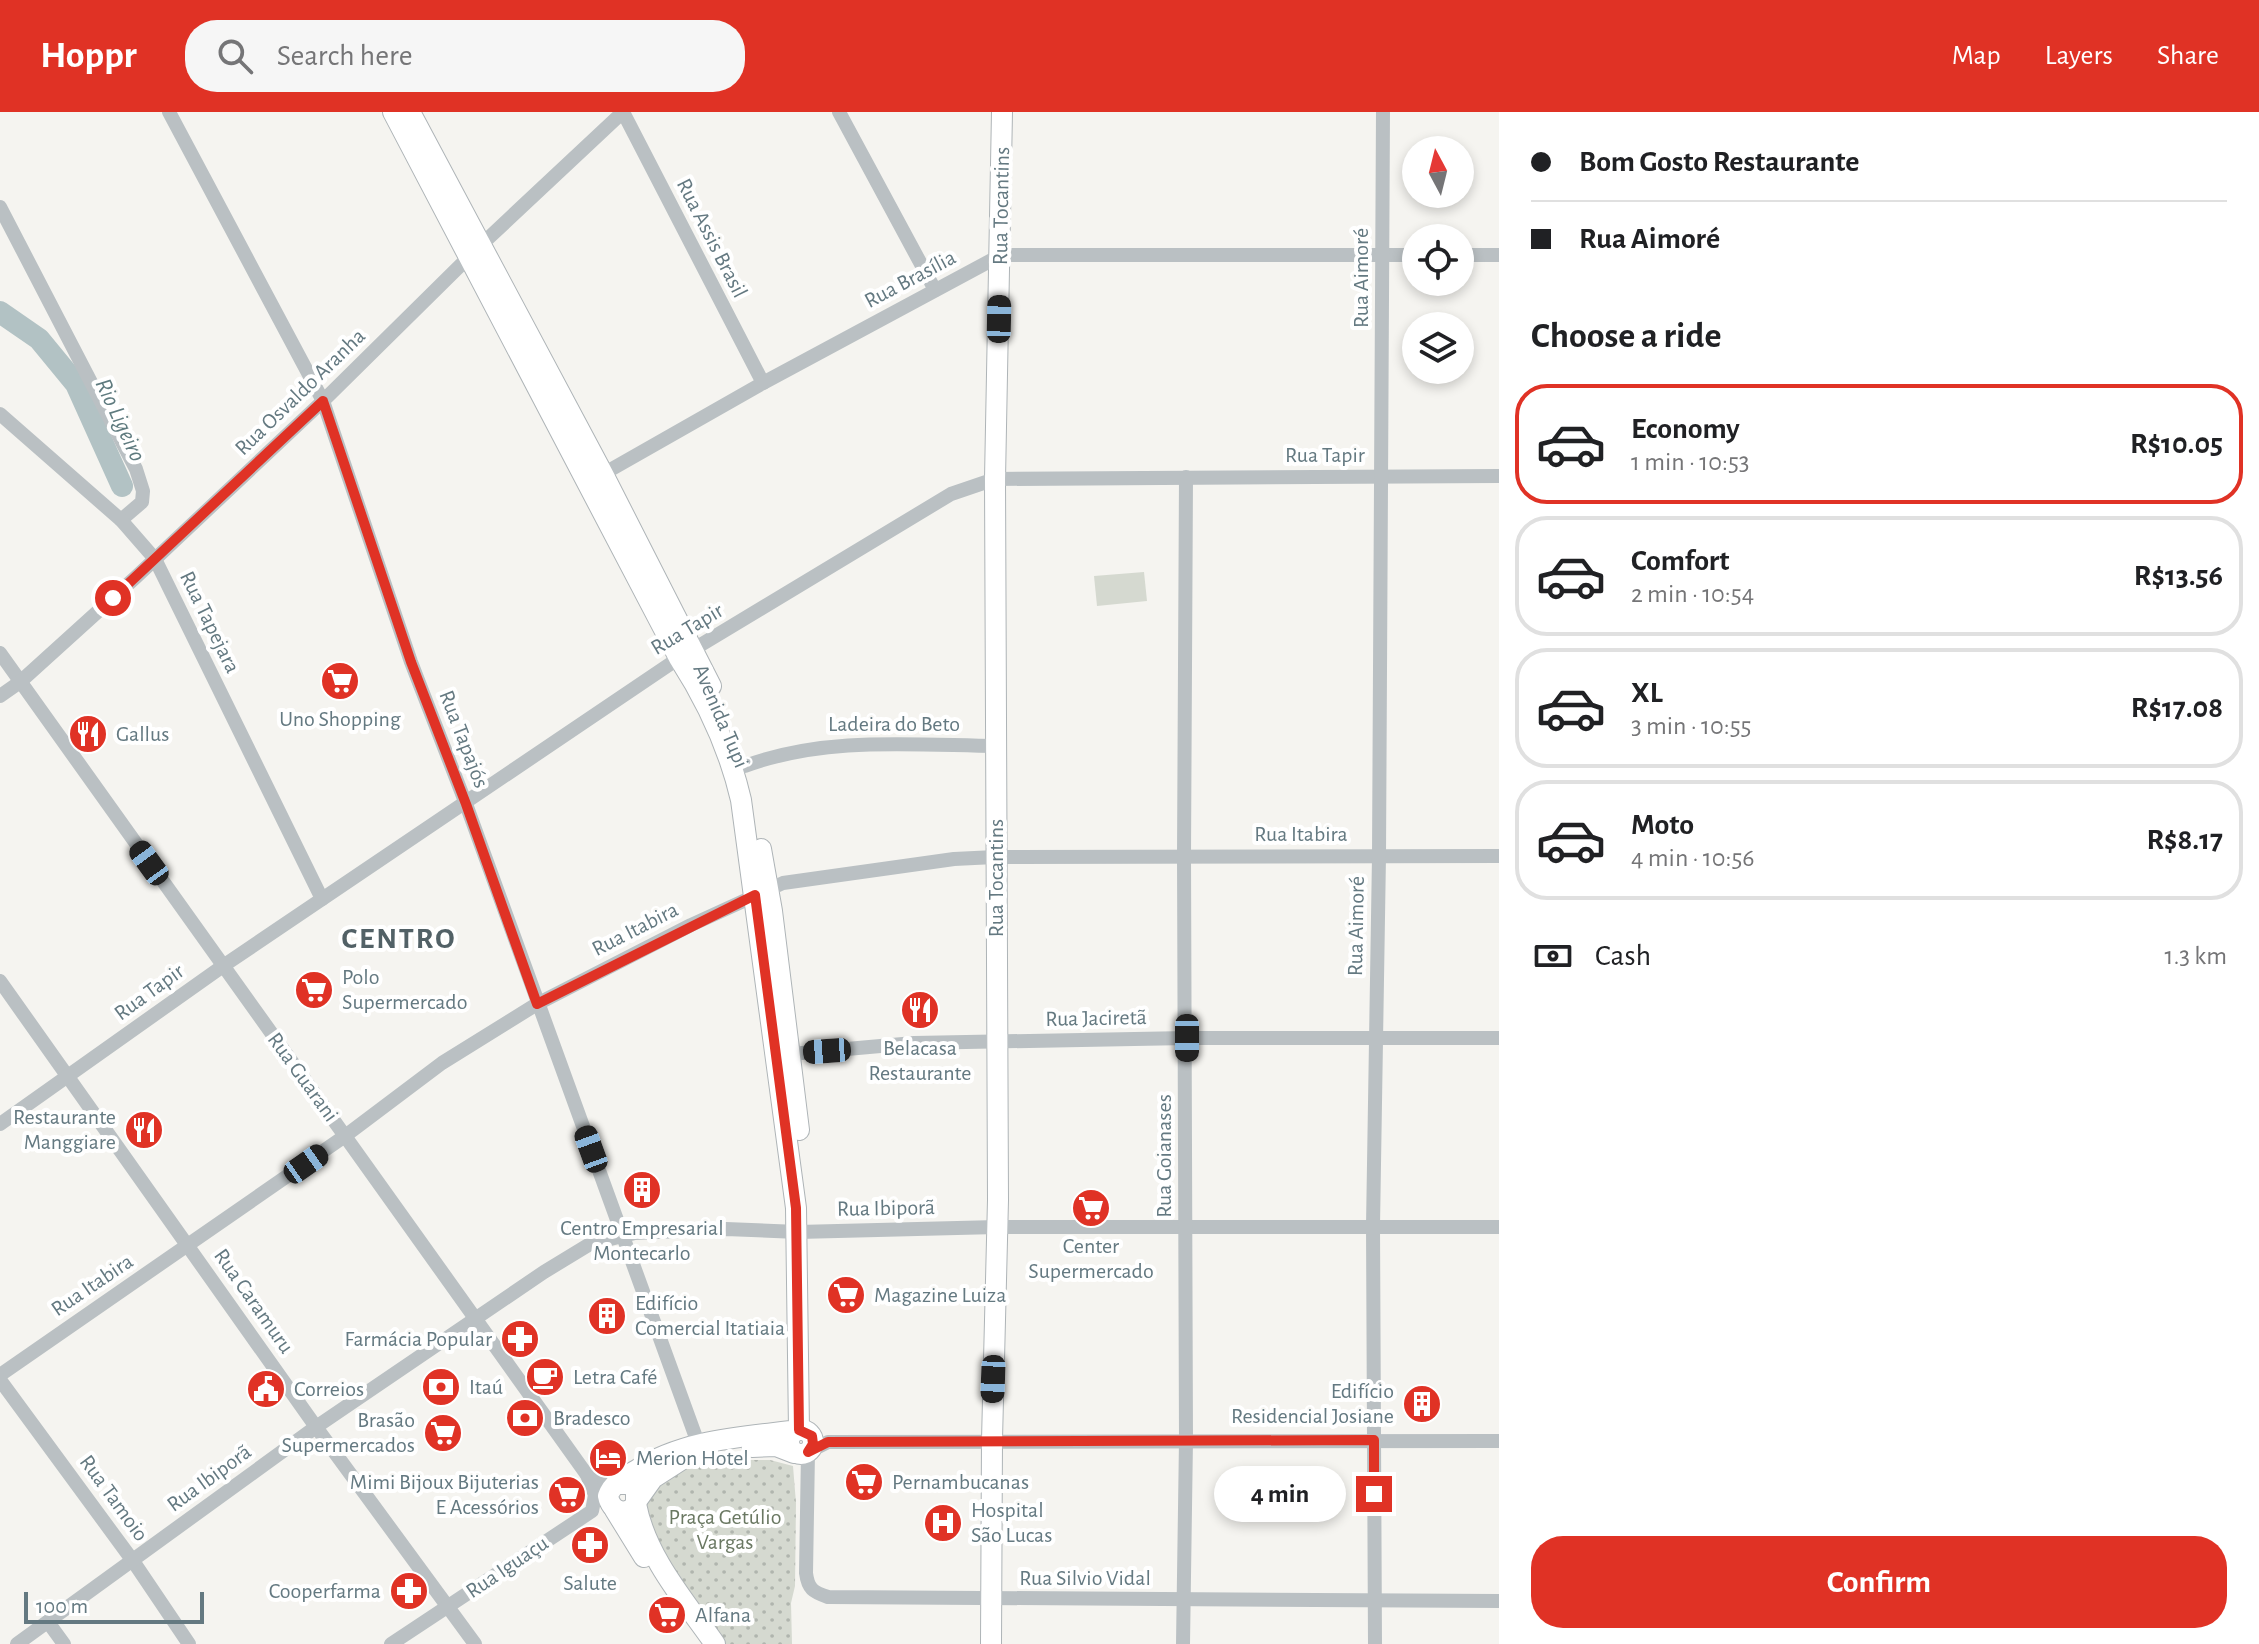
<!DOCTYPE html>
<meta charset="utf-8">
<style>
:root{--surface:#fff;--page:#f6f6f6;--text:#202124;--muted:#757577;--line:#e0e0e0;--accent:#e03225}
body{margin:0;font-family:"Alegreya Sans",sans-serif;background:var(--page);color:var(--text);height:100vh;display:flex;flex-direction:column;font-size:30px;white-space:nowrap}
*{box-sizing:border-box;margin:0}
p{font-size:26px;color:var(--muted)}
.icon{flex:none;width:44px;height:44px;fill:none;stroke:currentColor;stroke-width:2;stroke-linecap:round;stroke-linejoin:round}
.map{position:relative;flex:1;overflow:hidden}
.side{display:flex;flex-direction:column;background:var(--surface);width:760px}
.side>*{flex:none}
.top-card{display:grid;align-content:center;height:176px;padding:0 32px;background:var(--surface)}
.needle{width:52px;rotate:353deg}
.buttons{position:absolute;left:1402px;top:24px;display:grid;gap:16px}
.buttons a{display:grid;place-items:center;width:72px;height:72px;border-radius:50%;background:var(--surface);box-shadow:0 4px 12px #0003;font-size:40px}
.scale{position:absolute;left:24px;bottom:20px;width:180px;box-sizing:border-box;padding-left:8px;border:4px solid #647981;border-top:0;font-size:22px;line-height:28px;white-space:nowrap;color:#647981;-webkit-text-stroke:6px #fff;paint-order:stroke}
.end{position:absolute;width:36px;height:36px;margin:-18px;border:10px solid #e03225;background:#fff;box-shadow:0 0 0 4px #fff}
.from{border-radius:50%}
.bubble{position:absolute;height:56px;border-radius:28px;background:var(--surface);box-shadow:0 4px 12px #0003;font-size:26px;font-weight:700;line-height:56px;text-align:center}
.car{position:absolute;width:24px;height:48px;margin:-24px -12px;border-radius:10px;box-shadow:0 0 6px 2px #0007;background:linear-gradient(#222 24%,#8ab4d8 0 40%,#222 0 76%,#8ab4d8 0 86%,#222 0)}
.top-card b{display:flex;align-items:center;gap:28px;height:76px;font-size:30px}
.top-card b+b{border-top:2px solid var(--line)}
.top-card i{width:20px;height:20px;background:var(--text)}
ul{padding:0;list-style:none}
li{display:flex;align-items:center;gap:24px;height:120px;margin:0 16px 12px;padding:0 16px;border:4px solid var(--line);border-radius:32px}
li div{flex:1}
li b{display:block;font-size:30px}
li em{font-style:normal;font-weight:700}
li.on{border-color:var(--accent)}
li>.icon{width:72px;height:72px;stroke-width:1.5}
h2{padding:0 32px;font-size:36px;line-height:96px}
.pay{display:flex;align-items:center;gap:20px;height:88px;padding:0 32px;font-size:30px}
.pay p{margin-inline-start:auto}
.primary-button{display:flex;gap:16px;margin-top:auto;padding:16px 32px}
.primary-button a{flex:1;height:92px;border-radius:32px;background:var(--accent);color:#fff;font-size:32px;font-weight:700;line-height:92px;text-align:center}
header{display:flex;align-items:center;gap:48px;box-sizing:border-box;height:112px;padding:0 40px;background:var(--accent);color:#fff}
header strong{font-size:38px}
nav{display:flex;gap:44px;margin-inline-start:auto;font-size:28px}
.search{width:560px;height:72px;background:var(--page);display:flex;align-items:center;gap:20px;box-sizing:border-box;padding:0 28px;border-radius:32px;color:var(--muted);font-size:30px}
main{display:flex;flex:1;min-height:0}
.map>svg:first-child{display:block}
</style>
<header>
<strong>Hoppr</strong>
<div class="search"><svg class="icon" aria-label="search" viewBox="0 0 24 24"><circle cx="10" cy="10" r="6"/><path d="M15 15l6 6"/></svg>Search here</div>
<nav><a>Map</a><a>Layers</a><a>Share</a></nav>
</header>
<main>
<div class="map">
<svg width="1499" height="1532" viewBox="0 0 1499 1532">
<defs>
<pattern id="park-dots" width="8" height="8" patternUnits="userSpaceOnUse" patternTransform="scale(2)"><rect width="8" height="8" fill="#d5d9d0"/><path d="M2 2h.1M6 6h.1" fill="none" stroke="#b0b5ae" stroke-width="1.8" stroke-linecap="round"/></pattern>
</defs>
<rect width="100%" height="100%" fill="#f5f4f0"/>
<path fill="url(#park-dots)" d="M718 1348H770L793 1354 796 1391 795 1474 791 1491 792 1532H720L654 1434 645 1386C672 1357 679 1354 718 1348Z"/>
<path fill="#d5d9d0" d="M1144 460 1147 489 1097 494 1094 464Z"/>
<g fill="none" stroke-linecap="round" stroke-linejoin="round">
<path stroke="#b2c2c4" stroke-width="22" d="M0 200 39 227 76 272 122 374"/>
<defs>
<g id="major">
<path d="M393 0 679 546C708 591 729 636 741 688L796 1096 799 1318C743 1325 684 1327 635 1359 624 1365 612 1372 608 1384 611 1400 626 1405 636 1392V1377L629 1372H616"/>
<path d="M410 0 603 362 711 574"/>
<path d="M761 737 772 799 799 1018"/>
<circle cx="801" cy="1330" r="12"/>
<path d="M752 1335 776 1334 794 1341"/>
<path d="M638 1387 653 1366 681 1348"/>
<path d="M636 1392C646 1445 685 1489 715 1532"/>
<path d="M615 1398 644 1445"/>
<path d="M991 1532 992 1328 998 1088 995 367 1002 0"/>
</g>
</defs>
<use href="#major" stroke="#aeb4b7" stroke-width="22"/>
<g stroke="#bac0c3" stroke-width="14">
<path d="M169 0 323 289 411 550 466 692 698 1331"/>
<path d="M623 0 763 271"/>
<path d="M839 0 935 178"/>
<path d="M0 95 136 357 143 379 142 390 121 408"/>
<path d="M1460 143H1499"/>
<path d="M0 302 121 408 155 447 322 787"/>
<path d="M603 362 763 271 1001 143H1416"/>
<path d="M0 541 587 1363 600 1372H616"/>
<path d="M0 584 20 570 136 465 323 289 481 133 623 0"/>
<path d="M745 654C826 624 912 633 997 634"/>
<path d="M0 869 316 1315 475 1532"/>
<path d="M791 942 914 931 1187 926H1499"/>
<path d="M0 1012 223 854 679 546 951 382 995 367 1499 364"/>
<path d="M0 1263 345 1024 442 951 537 892 691 813 783 771 954 747 995 745 1499 744"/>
<path d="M0 1268 133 1449 189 1532"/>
<path d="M1499 1329 828 1330 808 1340 806 1461C808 1477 813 1480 828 1485L1499 1489"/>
<path d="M48 1510 64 1532"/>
<path d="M17 1532 316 1315 544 1160 590 1132 635 1121 726 1117 798 1120 997 1115H1499"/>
<path d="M391 1532 592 1399 595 1383 587 1363"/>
<path d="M1183 1532 1186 1328 1184 744 1186 365"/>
<path d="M1375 1532 1373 1114 1379 744 1383 0"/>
</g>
<use href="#major" stroke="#fff" stroke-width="20"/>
</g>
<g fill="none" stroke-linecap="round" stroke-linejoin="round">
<path stroke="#e03225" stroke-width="10" d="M113 486 323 289 411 550 466 692 537 892 755 783 796 1096 799 1318 812 1324 813 1332 808 1340 828 1330 1374 1328V1382"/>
</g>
<defs>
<symbol id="supermarket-disc" viewBox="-11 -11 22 22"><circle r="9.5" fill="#e03225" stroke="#fff"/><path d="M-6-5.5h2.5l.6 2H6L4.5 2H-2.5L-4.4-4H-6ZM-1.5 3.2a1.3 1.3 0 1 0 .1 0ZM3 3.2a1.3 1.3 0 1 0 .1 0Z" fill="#fff"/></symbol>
<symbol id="restaurant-disc" viewBox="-11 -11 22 22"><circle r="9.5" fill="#e03225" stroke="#fff"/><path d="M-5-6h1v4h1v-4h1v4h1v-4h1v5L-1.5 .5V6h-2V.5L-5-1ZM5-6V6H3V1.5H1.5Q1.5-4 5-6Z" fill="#fff"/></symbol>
<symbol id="building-disc" viewBox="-11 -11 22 22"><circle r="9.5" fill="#e03225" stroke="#fff"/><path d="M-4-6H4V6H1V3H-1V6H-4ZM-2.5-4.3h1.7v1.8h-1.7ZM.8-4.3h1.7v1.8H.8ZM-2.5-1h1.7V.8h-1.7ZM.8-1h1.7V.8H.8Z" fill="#fff"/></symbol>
<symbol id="pharmacy-disc" viewBox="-11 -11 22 22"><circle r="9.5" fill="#e03225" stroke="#fff"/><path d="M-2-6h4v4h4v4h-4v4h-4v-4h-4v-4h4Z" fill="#fff"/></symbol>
<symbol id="cafe-disc" viewBox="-11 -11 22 22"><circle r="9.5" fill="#e03225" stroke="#fff"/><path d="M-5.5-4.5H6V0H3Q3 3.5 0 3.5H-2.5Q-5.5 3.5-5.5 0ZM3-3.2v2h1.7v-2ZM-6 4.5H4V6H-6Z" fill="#fff"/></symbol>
<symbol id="bank-disc" viewBox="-11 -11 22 22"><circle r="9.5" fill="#e03225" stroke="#fff"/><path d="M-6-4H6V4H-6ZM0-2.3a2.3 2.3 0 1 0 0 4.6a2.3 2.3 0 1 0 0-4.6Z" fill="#fff"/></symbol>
<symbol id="civic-disc" viewBox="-11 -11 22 22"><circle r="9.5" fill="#e03225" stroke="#fff"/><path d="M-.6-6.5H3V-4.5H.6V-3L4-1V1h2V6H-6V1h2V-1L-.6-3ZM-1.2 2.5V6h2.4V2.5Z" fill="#fff"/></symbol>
<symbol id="hotel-disc" viewBox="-11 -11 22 22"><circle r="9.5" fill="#e03225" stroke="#fff"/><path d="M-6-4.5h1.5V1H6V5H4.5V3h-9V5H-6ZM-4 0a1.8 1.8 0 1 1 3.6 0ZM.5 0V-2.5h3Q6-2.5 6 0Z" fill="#fff"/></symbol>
<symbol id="hospital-disc" viewBox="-11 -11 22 22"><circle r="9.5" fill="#e03225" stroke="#fff"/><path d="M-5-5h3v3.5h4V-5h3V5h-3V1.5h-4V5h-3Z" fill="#fff"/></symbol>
</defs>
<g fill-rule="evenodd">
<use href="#supermarket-disc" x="318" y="547" width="44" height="44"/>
<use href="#restaurant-disc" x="66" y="600" width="44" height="44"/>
<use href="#supermarket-disc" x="292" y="856" width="44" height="44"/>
<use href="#restaurant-disc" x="898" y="876" width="44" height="44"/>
<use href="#restaurant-disc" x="122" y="996" width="44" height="44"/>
<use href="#building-disc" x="620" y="1056" width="44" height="44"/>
<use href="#supermarket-disc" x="1069" y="1074" width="44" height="44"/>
<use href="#supermarket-disc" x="824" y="1161" width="44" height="44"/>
<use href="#building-disc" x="585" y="1182" width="44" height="44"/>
<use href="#pharmacy-disc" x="498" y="1205" width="44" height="44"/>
<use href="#cafe-disc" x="523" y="1243" width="44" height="44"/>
<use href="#bank-disc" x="419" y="1253" width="44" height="44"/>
<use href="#civic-disc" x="244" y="1255" width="44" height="44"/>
<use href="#building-disc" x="1400" y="1270" width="44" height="44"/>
<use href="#bank-disc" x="503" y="1284" width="44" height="44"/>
<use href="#supermarket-disc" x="421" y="1299" width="44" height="44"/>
<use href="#hotel-disc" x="586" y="1324" width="44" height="44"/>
<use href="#supermarket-disc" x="842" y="1348" width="44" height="44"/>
<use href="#supermarket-disc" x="545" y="1361" width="44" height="44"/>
<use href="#hospital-disc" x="921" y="1389" width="44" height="44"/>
<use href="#pharmacy-disc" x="568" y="1411" width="44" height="44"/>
<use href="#pharmacy-disc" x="387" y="1457" width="44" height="44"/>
<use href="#supermarket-disc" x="645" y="1481" width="44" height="44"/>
</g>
<g text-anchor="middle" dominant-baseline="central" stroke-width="8" stroke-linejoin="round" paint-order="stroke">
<g font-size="22" fill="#647981" stroke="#fff">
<text transform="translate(1001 94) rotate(-89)">Rua Tocantins</text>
<text transform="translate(712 126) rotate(63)">Rua Assis Brasil</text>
<text transform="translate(1361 166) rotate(-90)">Rua Aimoré</text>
<text transform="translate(910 167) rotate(-28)">Rua Brasília</text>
<text transform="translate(300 280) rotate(-44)">Rua Osvaldo Aranha</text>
<text x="1325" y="343">Rua Tapir</text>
<text transform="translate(210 510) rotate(64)">Rua Tapejara</text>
<text transform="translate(687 517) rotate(-31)">Rua Tapir</text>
<text transform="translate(721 604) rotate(67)">Avenida Tupi</text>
<text x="894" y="612">Ladeira do Beto</text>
<text transform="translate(464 627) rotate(69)">Rua Tapajós</text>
<text x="1301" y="722">Rua Itabira</text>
<text transform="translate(996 766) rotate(-90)">Rua Tocantins</text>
<text transform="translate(1356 814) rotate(-89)">Rua Aimoré</text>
<text transform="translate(635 817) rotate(-27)">Rua Itabira</text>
<text transform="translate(149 880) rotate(-36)">Rua Tapir</text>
<text transform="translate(1096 906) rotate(-1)">Rua Jaciretã</text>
<text transform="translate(303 965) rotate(54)">Rua Guarani</text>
<text transform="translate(1164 1044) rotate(-90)">Rua Goianases</text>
<text transform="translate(886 1096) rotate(-1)">Rua Ibiporã</text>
<text transform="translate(92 1173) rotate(-34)">Rua Itabira</text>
<text transform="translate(254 1189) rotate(55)">Rua Caramuru</text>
<text transform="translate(209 1366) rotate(-36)">Rua Ibiporã</text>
<text transform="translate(114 1386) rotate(54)">Rua Tamoio</text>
<text transform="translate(507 1455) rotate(-34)">Rua Iguaçu</text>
<text x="1085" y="1466">Rua Silvio Vidal</text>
</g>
<g font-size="22" fill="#647981" stroke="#fff" text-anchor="start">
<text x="340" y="607" text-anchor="middle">Uno Shopping</text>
<text x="116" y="622">Gallus</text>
<text x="342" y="865">Polo<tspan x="342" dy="25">Supermercado</tspan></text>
<text x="920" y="936" text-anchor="middle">Belacasa<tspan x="920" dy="25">Restaurante</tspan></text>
<text x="116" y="1005" text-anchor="end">Restaurante<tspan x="116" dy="25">Manggiare</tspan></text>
<text x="642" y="1116" text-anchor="middle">Centro Empresarial<tspan x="642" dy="25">Montecarlo</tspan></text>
<text x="1091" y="1134" text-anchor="middle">Center<tspan x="1091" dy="25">Supermercado</tspan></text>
<text x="874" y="1183">Magazine Luiza</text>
<text x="635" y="1191">Edifício<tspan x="635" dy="25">Comercial Itatiaia</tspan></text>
<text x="492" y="1227" text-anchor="end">Farmácia Popular</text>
<text x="573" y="1265">Letra Café</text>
<text x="469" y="1275">Itaú</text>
<text x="294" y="1277">Correios</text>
<text x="1394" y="1279" text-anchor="end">Edifício<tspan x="1394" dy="25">Residencial Josiane</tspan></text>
<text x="553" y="1306">Bradesco</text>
<text x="415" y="1308" text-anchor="end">Brasão<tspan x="415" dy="25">Supermercados</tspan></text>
<text x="636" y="1346">Merion Hotel</text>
<text x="539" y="1370" text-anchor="end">Mimi Bijoux Bijuterias<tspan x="539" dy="25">E Acessórios</tspan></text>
<text x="892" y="1370">Pernambucanas</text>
<text x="971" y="1398">Hospital<tspan x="971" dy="25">São Lucas</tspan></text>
<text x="590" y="1471" text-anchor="middle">Salute</text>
<text x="381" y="1479" text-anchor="end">Cooperfarma</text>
<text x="695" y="1503">Alfana</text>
</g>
<g font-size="22" fill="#6a7862" stroke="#fff">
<text x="725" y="1405">Praça Getúlio<tspan x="725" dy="25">Vargas</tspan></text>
</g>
<g font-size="24" font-style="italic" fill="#5f7b7f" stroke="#fff">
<text transform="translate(120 308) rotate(65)">Rio Ligeiro</text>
</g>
<g font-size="30" font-weight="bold" letter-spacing="2" fill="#526166" stroke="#fff">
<text x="399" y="827">CENTRO</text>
</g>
</g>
</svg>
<div class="buttons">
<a><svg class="needle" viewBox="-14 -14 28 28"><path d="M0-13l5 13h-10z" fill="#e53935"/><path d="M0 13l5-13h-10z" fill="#757577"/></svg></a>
<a><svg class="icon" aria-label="locate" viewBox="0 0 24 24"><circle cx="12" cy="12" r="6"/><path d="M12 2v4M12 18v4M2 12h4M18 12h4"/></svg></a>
<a><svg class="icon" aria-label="layers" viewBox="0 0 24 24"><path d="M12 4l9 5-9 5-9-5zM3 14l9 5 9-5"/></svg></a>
</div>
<div class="scale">100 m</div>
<i class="end from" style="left:113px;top:486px"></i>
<i class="end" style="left:1374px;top:1382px"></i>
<div class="bubble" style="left:1214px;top:1354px;width:132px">4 min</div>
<i class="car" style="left:999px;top:207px;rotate:1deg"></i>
<i class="car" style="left:149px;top:751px;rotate:324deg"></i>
<i class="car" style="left:1187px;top:926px;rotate:180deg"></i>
<i class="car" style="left:827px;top:939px;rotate:266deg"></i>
<i class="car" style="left:591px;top:1037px;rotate:340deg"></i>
<i class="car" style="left:306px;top:1052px;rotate:55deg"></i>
<i class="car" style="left:993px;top:1267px;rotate:182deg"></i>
</div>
<section class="side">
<div class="top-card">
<b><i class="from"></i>Bom Gosto Restaurante</b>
<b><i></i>Rua Aimoré</b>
</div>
<h2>Choose a ride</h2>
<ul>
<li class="on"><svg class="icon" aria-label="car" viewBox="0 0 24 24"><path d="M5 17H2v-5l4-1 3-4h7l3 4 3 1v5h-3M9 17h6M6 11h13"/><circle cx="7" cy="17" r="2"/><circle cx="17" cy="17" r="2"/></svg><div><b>Economy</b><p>1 min · 10:53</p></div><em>R$10.05</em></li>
<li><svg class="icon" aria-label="car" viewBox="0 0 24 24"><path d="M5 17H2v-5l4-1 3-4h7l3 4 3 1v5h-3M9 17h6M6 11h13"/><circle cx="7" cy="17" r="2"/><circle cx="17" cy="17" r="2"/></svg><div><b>Comfort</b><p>2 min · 10:54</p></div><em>R$13.56</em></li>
<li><svg class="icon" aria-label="car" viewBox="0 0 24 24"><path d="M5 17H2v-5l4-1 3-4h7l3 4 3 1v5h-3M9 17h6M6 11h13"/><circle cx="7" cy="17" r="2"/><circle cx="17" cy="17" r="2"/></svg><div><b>XL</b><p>3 min · 10:55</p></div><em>R$17.08</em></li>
<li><svg class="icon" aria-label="car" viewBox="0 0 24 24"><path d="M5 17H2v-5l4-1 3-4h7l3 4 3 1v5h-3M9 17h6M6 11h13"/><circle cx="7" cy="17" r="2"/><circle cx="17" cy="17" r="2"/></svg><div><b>Moto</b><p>4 min · 10:56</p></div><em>R$8.17</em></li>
</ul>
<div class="pay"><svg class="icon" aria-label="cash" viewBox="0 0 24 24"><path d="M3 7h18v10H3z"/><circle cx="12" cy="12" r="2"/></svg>Cash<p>1.3 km</p></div>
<div class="primary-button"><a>Confirm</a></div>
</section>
</main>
